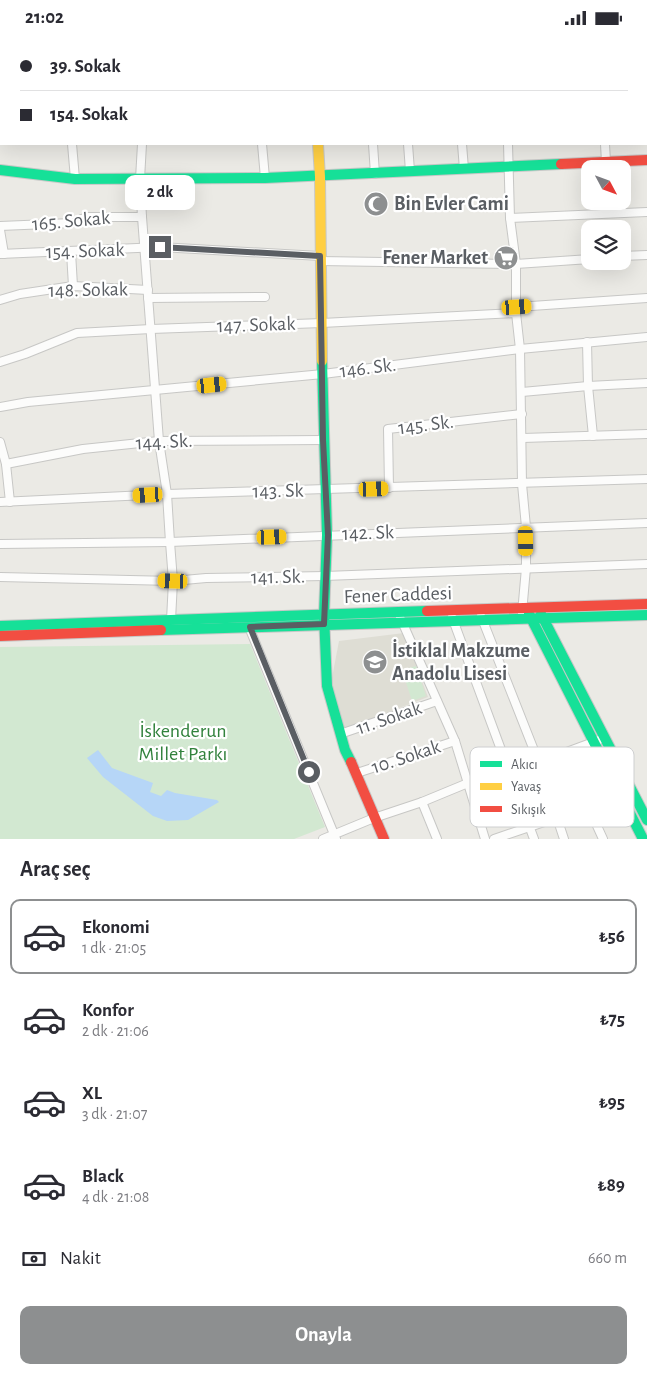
<!DOCTYPE html>
<html lang="tr">
<meta charset="utf-8">
<style>
:root{--surface:#fff;--page:#f7f7f7;--text:#2b2b33;--muted:#7c7c81;--line:#e1e1e2;--accent:#8d8f90}
body{margin:0;font-family:"Alegreya Sans",sans-serif;background:var(--page);color:var(--text);height:100vh;display:flex;flex-direction:column;font-size:19px;white-space:nowrap}
*{box-sizing:border-box;margin:0}
p{font-size:16px;color:var(--muted)}
.icon{flex:none;width:28px;height:28px;fill:none;stroke:currentColor;stroke-width:2;stroke-linecap:round;stroke-linejoin:round}
.map{position:relative;height:804px;overflow:hidden}
.drawer{display:flex;flex-direction:column;background:var(--surface);flex:1}
.drawer>*{flex:none}
.top-card{position:absolute;left:0px;top:0px;width:648px;height:110px;box-shadow:0 5px 20px #0002;display:grid;align-content:center;height:110px;padding:0 20px;background:var(--surface)}
.needle{width:32px;rotate:131deg}
.fabs{position:absolute;left:581px;top:125px;display:grid;gap:10px}
.fabs a{display:grid;place-items:center;width:50px;height:50px;border-radius:10px;background:var(--surface);box-shadow:0 5px 20px #0002;font-size:25px}
.end{position:absolute;width:22px;height:22px;margin:-11px;border:6px solid #5a5e63;background:#fff;box-shadow:0 0 0 2px #fff}
.from{border-radius:50%}
.bubble{position:absolute;height:35px;border-radius:10px;background:var(--surface);box-shadow:0 5px 20px #0002;font-size:16px;font-weight:700;line-height:35px;text-align:center}
.car{position:absolute;width:15px;height:30px;margin:-15px -8px;border-radius:6px;box-shadow:0 0 4px 1px #0007;background:linear-gradient(#f5c518 24%,#345 0 40%,#f5c518 0 76%,#345 0 86%,#f5c518 0)}
.top-card b{display:flex;align-items:center;gap:18px;height:48px;font-size:19px}
.top-card b+b{border-top:1px solid var(--line)}
.top-card i{width:12px;height:12px;background:var(--text)}
ul{padding:0;list-style:none}
li{display:flex;align-items:center;gap:15px;height:75px;margin:0 10px 8px;padding:0 10px;border:2px solid transparent;border-radius:10px}
li div{flex:1}
li b{display:block;font-size:19px}
li em{font-style:normal;font-weight:700}
li.on{border-color:var(--accent)}
li>.icon{width:45px;height:45px;stroke-width:1.5}
h2{padding:0 20px;font-size:22px;line-height:60px}
.pay{display:flex;align-items:center;gap:12px;height:55px;padding:0 20px;font-size:19px}
.pay p{margin-inline-start:auto}
.primary-button{display:flex;gap:10px;margin-top:auto;padding:10px 20px}
.primary-button a{flex:1;height:58px;border-radius:10px;background:var(--accent);color:#fff;font-size:20px;font-weight:700;line-height:58px;text-align:center}
.status{display:flex;justify-content:space-between;align-items:center;height:35px;padding:0 25px;background:var(--surface);direction:ltr}
.status svg{height:14px;fill:currentColor}
.map>svg:first-child{display:block}
</style>
<div class="status"><b>21:02</b><svg viewBox="0 0 49 12"><path d="M0 12V9h3v3zM5 12V6h3v6zM10 12V3h3v9zM15 12V0h3v12zM26 1h20v11H26zM47 4h2v5h-2z"/></svg></div>
<div class="map">
<svg width="647" height="804" viewBox="0 0 647 804">
<rect width="100%" height="100%" fill="#ebeae5"/>
<path fill="#deddd4" d="M404 598 428 662 342 695 331 648 339 606Z"/>
<g fill="#d2e8d1">
<path d="M250 609 325 792 294 804H0V612Z"/>
<path d="M416 631 426 661 412 666 402 635Z"/>
</g>
<path fill="#b6d6f7" d="M98 715 112 733 153 748 150 757 161 761 167 755 175 758 217 765 219 767 188 785 167 786 153 781 103 742 87 723Z"/>
<g fill="none" stroke-linecap="round" stroke-linejoin="round">
<defs>
<g id="street">
<path d="M129 0V1"/>
<path d="M245 0V1"/>
<path d="M367 0V1"/>
<path d="M410 0 412 1"/>
<path d="M505 0 506 1"/>
<path d="M601 0V1"/>
<path d="M640 0V1"/>
<path d="M646 14H647"/>
<path d="M646 70H647"/>
<path d="M0 82H1"/>
<path d="M72 109 75 144"/>
<path d="M142 109 140 144 142 182 159 406 167 459 170 507 173 546 171 585"/>
<path d="M262 109 265 143"/>
<path d="M373 109 375 139"/>
<path d="M408 109 410 136"/>
<path d="M462 109 464 134"/>
<path d="M508 109 510 183 516 229V278L520 314 522 449 526 492V533L522 578"/>
<path d="M605 109 606 127"/>
<path d="M510 183 647 177"/>
<path d="M0 191 72 188 87 182H142"/>
<path d="M0 195 4 219"/>
<path d="M71 217 73 251"/>
<path d="M0 219 160 212 320 221"/>
<path d="M622 221 647 220"/>
<path d="M320 226 516 229 590 224"/>
<path d="M148 263 265 262"/>
<path d="M0 265 20 259 73 251 148 255"/>
<path d="M517 272 647 263"/>
<path d="M587 307 588 351 593 401"/>
<path d="M0 327 25 319 77 298 151 294 322 288 516 278"/>
<path d="M522 357 588 351 647 348"/>
<path d="M0 372 28 367 323 339 520 314 647 302"/>
<path d="M523 403 647 399"/>
<path d="M0 407 6 429 10 467"/>
<path d="M6 429 83 414 159 406 323 405"/>
<path d="M389 453 388 394 522 379"/>
<path d="M0 467 167 459 647 444"/>
<path d="M0 509 170 507 647 488"/>
<path d="M0 542 173 546 206 543 325 541 647 529"/>
<path d="M481 581 539 728 564 804"/>
<path d="M400 582 455 706 485 804"/>
<path d="M452 582 534 804"/>
<path d="M249 592 336 804"/>
<path d="M340 699 437 666"/>
<path d="M564 718 603 804"/>
<path d="M357 738 455 706"/>
<path d="M422 767 437 804"/>
<path d="M323 804 374 783 422 767 468 748 510 738 599 705"/>
<path d="M494 804 556 783"/>
</g>
<g id="fast">
<path d="M315 0V1"/>
<path d="M182 1 188 0"/>
<path d="M0 18H1"/>
<path d="M0 31 1 30"/>
<path d="M0 135 75 144 265 143 561 129"/>
<path d="M322 326 327 500 324 580 327 651 345 715 351 727"/>
<path d="M529 579 643 804"/>
<path d="M541 579 647 785"/>
<path d="M0 591 427 576"/>
<path d="M161 595 647 580"/>
</g>
<g id="slow">
<path d="M142 1 148 0"/>
<path d="M318 109 320 142 322 326"/>
</g>
<g id="jam">
<path d="M561 129 647 125"/>
<path d="M427 576 647 569"/>
<path d="M0 601 161 595"/>
<path d="M351 727 384 804"/>
</g>
</defs>
<use href="#street" stroke="#c7c7c5" stroke-width="10"/>
<use href="#fast" stroke="#c7c8c7" stroke-width="12"/>
<use href="#slow" stroke="#c7c8c7" stroke-width="12"/>
<use href="#jam" stroke="#c7c8c7" stroke-width="12"/>
<use href="#street" stroke="#fcfcfb" stroke-width="8"/>
<use href="#fast" stroke="#16e098" stroke-width="10"/>
<use href="#slow" stroke="#ffcf43" stroke-width="10"/>
<use href="#jam" stroke="#f24e42" stroke-width="10"/>
</g>
<g fill="none" stroke-linecap="round" stroke-linejoin="round">
<path stroke="#5a5e63" stroke-width="6" d="M160 212 320 221 323 405 328 500 324 589 250 592 309 737"/>
</g>
<defs>
<symbol id="mosque-disc" viewBox="-11 -11 22 22"><circle r="9.5" fill="#8d8f90" stroke="#fff"/><path d="M3.5-4.9A6 6 0 1 0 3.5 4.9A5 5 0 1 1 3.5-4.9Z" fill="#fff"/></symbol>
<symbol id="supermarket-disc" viewBox="-11 -11 22 22"><circle r="9.5" fill="#8d8f90" stroke="#fff"/><path d="M-6-5.5h2.5l.6 2H6L4.5 2H-2.5L-4.4-4H-6ZM-1.5 3.2a1.3 1.3 0 1 0 .1 0ZM3 3.2a1.3 1.3 0 1 0 .1 0Z" fill="#fff"/></symbol>
<symbol id="school-disc" viewBox="-11 -11 22 22"><circle r="9.5" fill="#8d8f90" stroke="#fff"/><path d="M0-5L7-2L0 1L-7-2ZM-4 1L0 2.5L4 1V4Q0 6-4 4Z" fill="#fff"/></symbol>
</defs>
<g fill-rule="evenodd">
<use href="#mosque-disc" x="362" y="155" width="28" height="28"/>
<use href="#supermarket-disc" x="492" y="209" width="28" height="28"/>
<use href="#school-disc" x="361" y="613" width="28" height="28"/>
</g>
<g text-anchor="middle" dominant-baseline="central" stroke-width="4.5" stroke-linejoin="round" paint-order="stroke">
<g font-size="20" font-weight="bold" fill="#5a5e63" stroke="#fff" text-anchor="start">
<text x="394" y="169">Bin Evler Cami</text>
<text x="488" y="223" text-anchor="end">Fener Market</text>
<text x="392" y="616">İstiklal Makzume<tspan x="392" dy="23">Anadolu Lisesi</tspan></text>
</g>
<g font-size="20" fill="#5a5e63" stroke="#fff">
<text transform="translate(71 186) rotate(-5)">165. Sokak</text>
<text transform="translate(85 216) rotate(-2)">154. Sokak</text>
<text transform="translate(88 255) rotate(-1)">148. Sokak</text>
<text transform="translate(256 290) rotate(-2)">147. Sokak</text>
<text transform="translate(368 333) rotate(-7)">146. Sk.</text>
<text transform="translate(426 390) rotate(-7)">145. Sk.</text>
<text transform="translate(164 407) rotate(-3)">144. Sk.</text>
<text transform="translate(278 456) rotate(-1)">143. Sk</text>
<text transform="translate(368 498) rotate(-2)">142. Sk</text>
<text transform="translate(278 542) rotate(-1)">141. Sk.</text>
<text transform="translate(398 560) rotate(-2)">Fener Caddesi</text>
<text transform="translate(389 683) rotate(-19)">11. Sokak</text>
<text transform="translate(406 722) rotate(-18)">10. Sokak</text>
</g>
<g font-size="20" fill="#32823d" stroke="#fff">
<text x="183" y="696">İskenderun<tspan x="183" dy="23">Millet Parkı</tspan></text>
</g>
</g>
<rect x="470" y="712" width="164" height="80" rx="8" fill="#fff" stroke="#cecfd0" stroke-width="1"/>
<rect x="480" y="726" width="22" height="6" fill="#16e098"/>
<rect x="480" y="748" width="22" height="7" fill="#ffcf43"/>
<rect x="480" y="771" width="22" height="6" fill="#f24e42"/>
<g font-size="14" fill="#5a5e63">
<text x="511" y="734">Akıcı</text>
<text x="511" y="756">Yavaş</text>
<text x="511" y="779">Sıkışık</text>
</g>
</svg>
<div class="fabs">
<a><svg class="needle" viewBox="-14 -14 28 28"><path d="M0-13l5 13h-10z" fill="#e53935"/><path d="M0 13l5-13h-10z" fill="#7c7c81"/></svg></a>
<a><svg class="icon" aria-label="layers" viewBox="0 0 24 24"><path d="M12 4l9 5-9 5-9-5zM3 14l9 5 9-5"/></svg></a>
</div>
<i class="end from" style="left:309px;top:737px"></i>
<i class="end" style="left:160px;top:212px"></i>
<div class="bubble" style="left:125px;top:140px;width:70px">2 dk</div>
<i class="car" style="left:517px;top:272px;rotate:86deg"></i>
<i class="car" style="left:212px;top:350px;rotate:84deg"></i>
<i class="car" style="left:374px;top:454px;rotate:88deg"></i>
<i class="car" style="left:148px;top:460px;rotate:267deg"></i>
<i class="car" style="left:272px;top:502px;rotate:88deg"></i>
<i class="car" style="left:526px;top:506px;rotate:179deg"></i>
<i class="car" style="left:173px;top:546px;rotate:272deg"></i>
<div class="top-card">
<b><i class="from"></i>39. Sokak</b>
<b><i></i>154. Sokak</b>
</div>
</div>
<section class="drawer">
<h2>Araç seç</h2>
<ul>
<li class="on"><svg class="icon" aria-label="car" viewBox="0 0 24 24"><path d="M5 17H2v-5l4-1 3-4h7l3 4 3 1v5h-3M9 17h6M6 11h13"/><circle cx="7" cy="17" r="2"/><circle cx="17" cy="17" r="2"/></svg><div><b>Ekonomi</b><p>1 dk · 21:05</p></div><em>₺56</em></li>
<li><svg class="icon" aria-label="car" viewBox="0 0 24 24"><path d="M5 17H2v-5l4-1 3-4h7l3 4 3 1v5h-3M9 17h6M6 11h13"/><circle cx="7" cy="17" r="2"/><circle cx="17" cy="17" r="2"/></svg><div><b>Konfor</b><p>2 dk · 21:06</p></div><em>₺75</em></li>
<li><svg class="icon" aria-label="car" viewBox="0 0 24 24"><path d="M5 17H2v-5l4-1 3-4h7l3 4 3 1v5h-3M9 17h6M6 11h13"/><circle cx="7" cy="17" r="2"/><circle cx="17" cy="17" r="2"/></svg><div><b>XL</b><p>3 dk · 21:07</p></div><em>₺95</em></li>
<li><svg class="icon" aria-label="car" viewBox="0 0 24 24"><path d="M5 17H2v-5l4-1 3-4h7l3 4 3 1v5h-3M9 17h6M6 11h13"/><circle cx="7" cy="17" r="2"/><circle cx="17" cy="17" r="2"/></svg><div><b>Black</b><p>4 dk · 21:08</p></div><em>₺89</em></li>
</ul>
<div class="pay"><svg class="icon" aria-label="cash" viewBox="0 0 24 24"><path d="M3 7h18v10H3z"/><circle cx="12" cy="12" r="2"/></svg>Nakit<p>660 m</p></div>
<div class="primary-button"><a>Onayla</a></div>
</section>
